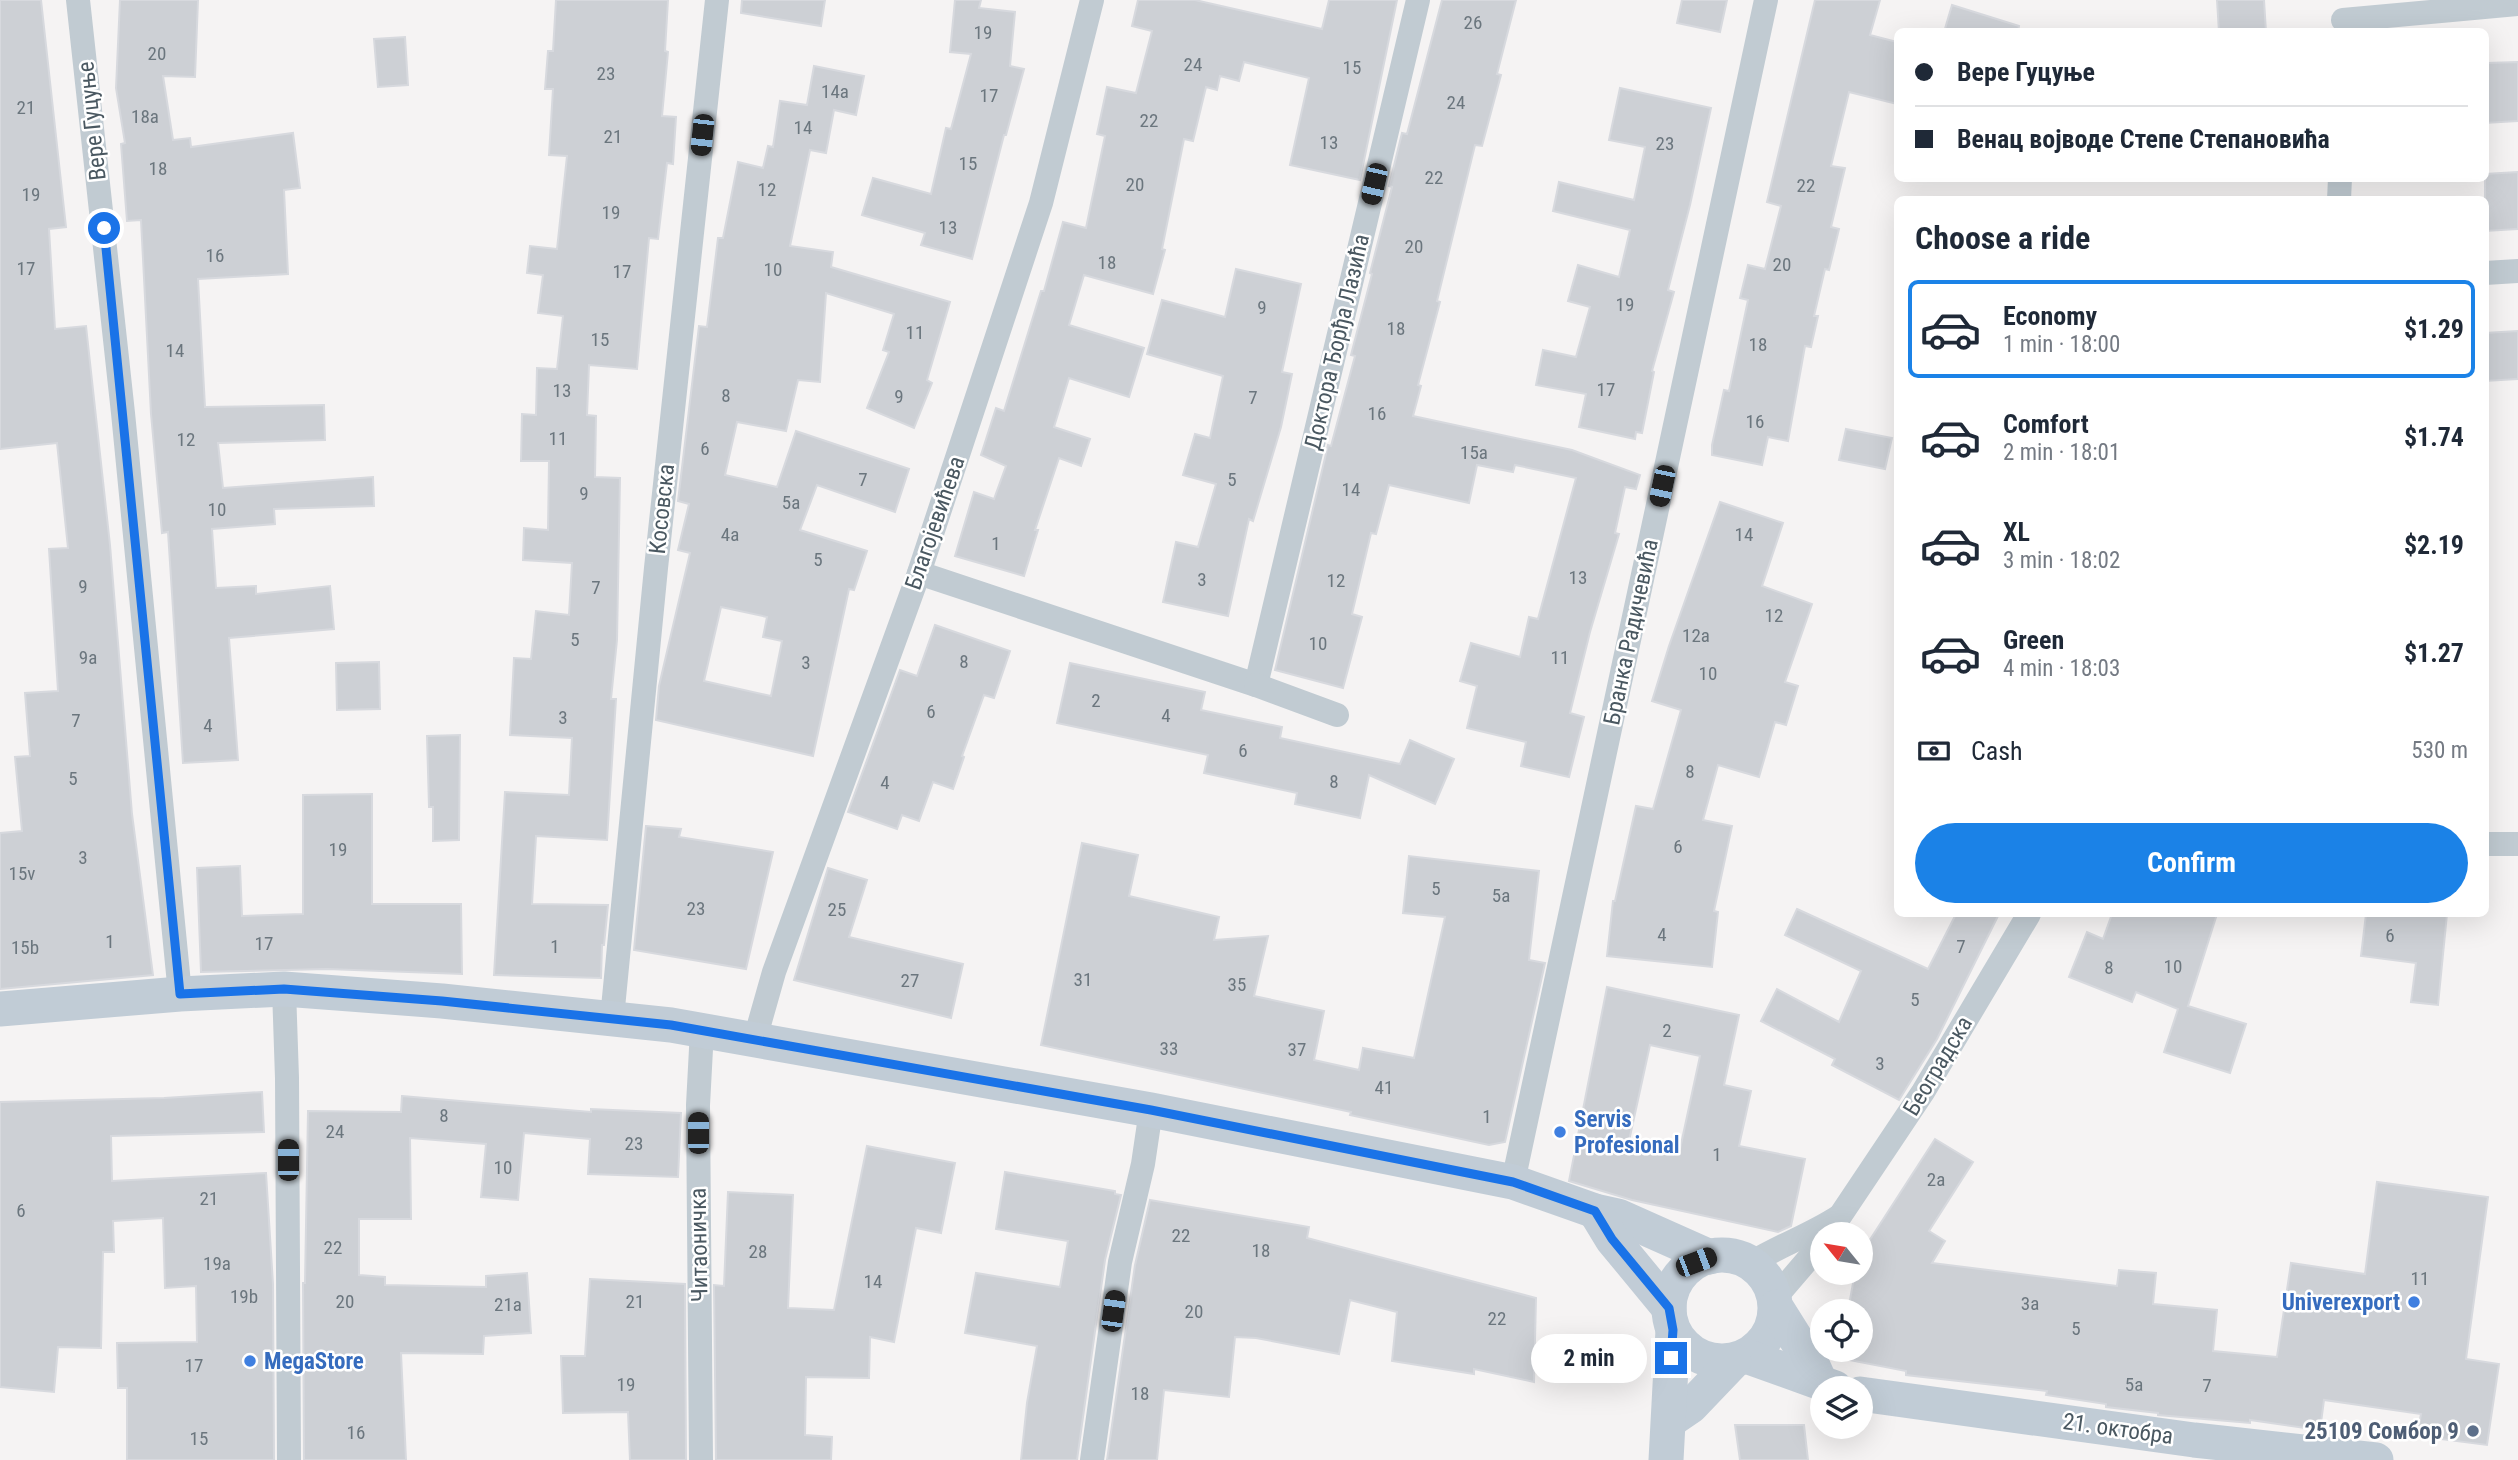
<!DOCTYPE html>
<meta charset="utf-8">
<style>
:root{--surface:#fff;--page:#f2f2f3;--text:#1f2937;--muted:#747a83;--line:#e0e1e3;--accent:#1b82e7}
body{margin:0;font-family:"Roboto Condensed",sans-serif;background:var(--page);color:var(--text);height:100vh;display:flex;flex-direction:column;font-size:26px;white-space:nowrap}
*{box-sizing:border-box;margin:0}
p{font-size:23px;color:var(--muted)}
.icon{flex:none;width:38px;height:38px;fill:none;stroke:currentColor;stroke-width:2;stroke-linecap:round;stroke-linejoin:round}
.map{position:relative;flex:1;overflow:hidden}
.details{position:absolute;left:1894px;top:196px;width:595px;height:721px;display:flex;flex-direction:column;background:var(--surface);border-radius:10px;box-shadow:0 7px 28px #0002}
.details>*{flex:none}
.guide{position:absolute;left:1894px;top:28px;width:595px;height:154px;border-radius:10px;box-shadow:0 7px 28px #0002;display:grid;align-content:center;height:154px;padding:0 21px;background:var(--surface)}
.needle{width:46px;rotate:300deg}
.tools{position:absolute;left:1810px;top:1222px;display:grid;gap:14px}
.tools a{display:grid;place-items:center;width:63px;height:63px;border-radius:50%;background:var(--surface);box-shadow:0 7px 28px #0002;font-size:35px}
.end{position:absolute;width:32px;height:32px;margin:-16px;border:9px solid #1a73e8;background:#fff;box-shadow:0 0 0 4px #fff}
.from{border-radius:50%}
.bubble{position:absolute;height:49px;border-radius:24px;background:var(--surface);box-shadow:0 7px 28px #0002;font-size:23px;font-weight:700;line-height:49px;text-align:center}
.car{position:absolute;width:21px;height:42px;margin:-21px -10px;border-radius:9px;box-shadow:0 0 5px 2px #0007;background:linear-gradient(#222 24%,#8ab4d8 0 40%,#222 0 76%,#8ab4d8 0 86%,#222 0)}
.guide b{display:flex;align-items:center;gap:24px;height:66px;font-size:26px}
.guide b+b{border-top:2px solid var(--line)}
.guide i{width:18px;height:18px;background:var(--text)}
ul{padding:0;list-style:none}
li{display:flex;align-items:center;gap:21px;height:98px;margin:0 14px 10px;padding:0 7px;border:4px solid transparent;border-radius:10px}
li div{flex:1}
li b{display:block;font-size:26px}
li em{font-style:normal;font-weight:700}
li.current{border-color:var(--accent)}
li>.icon{width:63px;height:63px;stroke-width:1.5}
h2{padding:0 21px;font-size:32px;line-height:84px}
.pay{display:flex;align-items:center;gap:18px;height:77px;padding:0 21px;font-size:26px}
.pay p{margin-inline-start:auto}
.action{display:flex;gap:14px;margin-top:auto;padding:14px 21px}
.action a{flex:1;height:80px;border-radius:42px;background:var(--accent);color:#fff;font-size:28px;font-weight:700;line-height:80px;text-align:center}
.map>svg:first-child{display:block}
</style>
<div class="map">
<svg width="2518" height="1460" viewBox="0 0 2518 1460">
<rect width="100%" height="100%" fill="#f5f3f3"/>
<g fill="#cdd0d5" stroke="#d7d9de" stroke-width="2" fill-rule="evenodd">
<path d="M0 0H41L66 227 49 229 55 329 86 326 110 545 132 814 153 975 0 989V833L22 831 15 757 30 756 25 693 58 691 49 549 68 548 57 443 0 449Z"/>
<path d="M120 0H198L195 77 163 76 173 140 190 138 191 147 293 133 300 188 284 190 288 274 198 279 205 407 324 405 325 440 218 443 223 488 373 477 374 506 274 509 275 524 212 529 216 588 256 586V594L330 586 334 629 229 638 238 760 183 763 168 532 162 533 151 414 141 220 127 221 121 144 125 143 116 88Z"/>
<path d="M556 0H668L665 51 668 52 662 116 676 117 673 164 667 163 658 239 649 238 637 369 589 365 587 415 596 416 595 477 620 478 617 640 611 699H616L607 840 536 836 532 904 608 905 604 945H602L601 978 494 975 505 792 569 795 572 738 510 735 514 658 531 659 536 611 569 615 572 563 523 560 524 528 548 530 549 461H521L522 414 536 415 537 368 557 369 563 316 538 313 543 275 527 273 530 246 557 249 567 156 549 155 553 89H545L548 51H553Z"/>
<path d="M742 0H825L821 26 741 13Z"/>
<path d="M955 0H981L979 8 1015 12 1010 66 1024 69 1006 135H1004L972 259 921 245 925 233 862 215 873 178 931 194 946 128 951 129 971 54 950 52Z"/>
<path d="M1138 0H1195L1322 29 1329 0H1397L1360 180 1290 165 1309 78 1244 62 1239 81 1220 76 1217 90 1206 87 1193 141 1184 139 1162 249 1165 250 1153 294 1084 275 1069 325 1144 348 1129 397 1069 378 1054 427 1090 439 1081 466 1059 458 1035 530H1038L1024 576 955 556 974 492 994 499 1006 466 981 455 996 408 1004 411 1041 291H1044L1063 222 1086 228 1105 136 1097 134 1107 87 1136 93 1152 31 1132 26Z"/>
<path d="M1442 0H1516L1497 74 1501 75 1482 146 1475 145 1437 301 1440 302 1418 385 1421 386 1413 416 1572 450 1640 475 1636 489 1625 487 1615 533 1619 534 1590 632 1570 713 1584 717 1569 777 1521 766 1526 742 1467 728 1477 686 1460 681 1471 643 1520 657 1529 617 1538 619 1576 478 1515 465 1513 472 1477 465 1469 503 1389 485 1376 534 1371 533 1352 614 1362 617 1343 688 1275 670 1328 445 1331 446 1355 356 1351 355 1372 274 1370 273 1392 187 1389 186 1402 133 1407 134Z"/>
<path d="M1682 0H1727L1720 32 1677 23Z"/>
<path d="M1815 0H1880L1870 35 1897 42V104L1849 92 1831 166 1845 168 1831 227 1839 229 1829 270 1825 269 1814 316H1818L1811 347 1805 346 1788 441 1768 437 1762 465 1712 455V445L1724 390 1729 391 1748 300 1740 298 1748 265 1765 269 1781 206 1767 202Z"/>
<path d="M2217 0H2264L2266 32H2219Z"/>
<path d="M1952 5 2019 26 2018 32H1944Z"/>
<path d="M405 37 408 85 378 87 374 39Z"/>
<path d="M2518 62V121L2485 123 2487 63Z"/>
<path d="M814 66 864 76 856 115 834 110 826 153 810 150 790 246 833 252 831 267 950 302 927 380 932 383 914 428 867 408 889 352 883 350 894 314 826 293 820 382 798 380 786 431 737 422 725 475 777 487 796 431 909 469 895 512 817 485 800 530 867 551 854 590 849 589 813 756 656 720 659 686 690 553 678 550 689 504 678 501 699 326 707 327 718 238H723L738 162 763 168 768 146 773 147 780 101 807 105ZM721 607 767 617 763 637 782 641 771 696 704 681Z"/>
<path d="M1620 88 1711 108 1690 205 1668 290 1674 292 1652 371 1654 372 1642 433 1636 432 1635 439 1579 427 1586 394 1536 385 1543 350 1576 357 1590 307 1568 301 1578 265 1619 277 1630 230 1553 211 1559 182 1634 200 1645 147 1609 140Z"/>
<path d="M2518 172V229L2485 231V174Z"/>
<path d="M1236 269 1301 284 1282 372 1292 374 1281 427 1253 521 1249 519 1228 616 1163 602 1176 542 1198 547 1216 484 1183 475 1195 434 1210 438 1223 376 1147 354 1162 300 1225 317Z"/>
<path d="M2518 331V379L2485 381V333Z"/>
<path d="M1846 429 1892 438 1885 469 1839 460Z"/>
<path d="M1720 502 1783 523 1762 586 1812 604 1785 682 1798 686 1786 725 1775 722 1759 777 1718 765 1703 820 1732 826 1714 911 1718 912 1712 967 1607 956 1613 901H1615L1636 806 1653 809 1681 710 1652 701 1669 646Z"/>
<path d="M935 625 1010 651 994 698 984 695 962 756 964 757 953 789 933 782 919 821 902 815 897 829 848 812 900 670 917 676Z"/>
<path d="M379 662 380 709 337 710 336 663Z"/>
<path d="M1070 663 1205 692 1201 710 1282 727 1280 738 1400 764 1410 740 1454 759 1435 804 1369 775 1360 818 1295 804 1297 793 1204 773 1208 755 1057 723Z"/>
<path d="M460 735 459 840 433 841V807H429L427 736Z"/>
<path d="M372 794V904H461L462 974 327 969 201 972 197 868 240 866 242 916 303 914V795Z"/>
<path d="M646 826 681 829 679 837 773 852 746 969 634 950Z"/>
<path d="M1082 843 1138 855 1129 896 1219 917 1214 940 1268 936 1254 996 1324 1011 1314 1060 1359 1070 1363 1048 1414 1058 1445 917 1403 913 1409 856 1539 871 1529 960 1545 963 1505 1142 1489 1145 1350 1115 1351 1112 1041 1045Z"/>
<path d="M828 868 867 880 849 937 963 964 951 1018 794 980Z"/>
<path d="M1797 909 1928 969 1956 914H1999L1937 1039 1899 1100 1832 1065 1835 1059 1761 1021 1777 989 1839 1022 1861 971 1785 935Z"/>
<path d="M2112 914H2217L2188 1006 2246 1024 2230 1073 2164 1052 2178 1009 2136 992 2132 1002 2069 977 2087 932 2103 939Z"/>
<path d="M2366 914H2447L2438 1005 2411 1002 2416 963 2361 956Z"/>
<path d="M1607 987 1739 1015 1724 1085 1751 1091 1739 1146 1805 1159 1791 1226 1778 1232 1632 1200 1569 1181ZM1650 1045 1700 1056 1680 1149 1629 1141Z"/>
<path d="M262 1092 264 1132 111 1136 112 1181 266 1173 273 1284 274 1460H127V1388H118L117 1343 197 1342 196 1286 165 1288 163 1218 113 1221 114 1252H103L101 1348 58 1347 54 1392 0 1387V1102L164 1098Z"/>
<path d="M402 1096 591 1112V1109L681 1113 678 1177 588 1174 590 1139 524 1133 518 1200 481 1197 486 1144 410 1138 411 1219H359V1275L385 1277V1285L486 1287V1276L527 1273 531 1333 484 1336 483 1354 401 1353 406 1460H304L303 1283H305L308 1111 401 1112Z"/>
<path d="M1935 1139 1973 1162 1929 1231 1945 1241 1932 1263 2117 1286 2119 1270 2156 1273 2153 1304 2217 1310 2213 1351 2277 1357 2291 1263 2365 1274 2377 1182 2488 1197 2466 1359 2499 1364 2487 1445 2417 1436 2421 1414 2324 1400 2320 1430 2250 1420V1423L2158 1415V1413L2106 1407V1404L2046 1395 2047 1391 1906 1375V1371L1839 1358 1841 1349H1860V1311H1848L1855 1272H1860V1255Z"/>
<path d="M867 1146 955 1163 941 1233 916 1228 894 1342 870 1337 869 1378 806 1377 805 1435 832 1437 831 1460H716L714 1285 724 1286 728 1192 793 1195 788 1308 834 1310Z"/>
<path d="M1005 1172 1115 1191V1194L1121 1195 1105 1260 1077 1460H1021L1027 1403 1037 1346 965 1333 976 1273 1060 1287 1068 1241 996 1229Z"/>
<path d="M1150 1200 1309 1227 1307 1238 1536 1298 1534 1382 1474 1369V1374L1392 1361 1397 1312 1350 1300 1339 1354 1256 1338 1235 1337 1229 1397 1164 1390 1157 1460H1107L1135 1265Z"/>
<path d="M590 1279 685 1284 686 1460H630L628 1412 563 1413 561 1356H585Z"/>
<path d="M1735 1425H1804L1808 1460H1740Z"/>
</g>
<g fill="none" stroke-linecap="round" stroke-linejoin="round">
<g stroke="#c1cbd2" stroke-width="24">
<path d="M78 0 123 413 180 994"/>
<path d="M2343 20 2518 4"/>
<path d="M2339 200 2340 178"/>
<path d="M2485 273 2518 271"/>
<path d="M919 573 1256 685 1418 0"/>
<path d="M1256 685 1337 715"/>
<path d="M2485 844H2518"/>
<path d="M284 989 287 1078 289 1460"/>
<path d="M612 1018 656 568 717 0"/>
<path d="M755 1039 774 972 919 573 1041 203 1092 0"/>
<path d="M1513 1182 1766 0"/>
<path d="M1828 1234 1923 1092 2029 914"/>
<path d="M1751 1263C1779 1246 1810 1235 1838 1217"/>
<path d="M1775 1298 1822 1243"/>
<path d="M701 1460 698 1105 702 1030"/>
<path d="M1092 1460 1120 1262 1143 1164 1151 1110"/>
</g>
<g stroke="#c1ccd6" stroke-width="35">
<path d="M0 1009 180 994 284 989 442 1001 671 1025 1151 1110 1513 1182 1595 1211 1618 1216 1710 1257"/>
<path d="M1595 1211 1612 1239 1669 1308"/>
<circle cx="1722" cy="1308" r="53"/>
<path d="M1776 1307 1813 1366 1820 1382"/>
<path d="M1746 1356 1835 1388"/>
<path d="M1860 1394 2194 1440 2376 1460"/>
<path d="M1669 1421 1691 1406 1734 1361"/>
<path d="M1666 1460 1673 1330"/>
</g>
</g>
<g fill="none" stroke-linecap="round" stroke-linejoin="round">
<path stroke="#1a73e8" stroke-width="9" d="M104 228 180 994 284 989 442 1001 671 1025 1151 1110 1513 1182 1595 1211 1612 1239 1669 1308 1673 1330 1671 1358"/>
</g>
<g fill="#3f7fe0" stroke="#fff" stroke-width="2.5">
<circle cx="1560" cy="1132" r="7"/>
<circle cx="2414" cy="1302" r="7"/>
<circle cx="250" cy="1361" r="7"/>
</g>
<circle fill="#5c6f8a" stroke="#fff" stroke-width="2.5" cx="2473" cy="1431" r="7"/>
<g text-anchor="middle" dominant-baseline="central" stroke-width="5" stroke-linejoin="round" paint-order="stroke">
<g font-size="19" fill="#6b767e">
<text x="1473" y="22">26</text>
<text x="983" y="32">19</text>
<text x="157" y="53">20</text>
<text x="1193" y="64">24</text>
<text x="1352" y="67">15</text>
<text x="606" y="73">23</text>
<text x="835" y="91">14a</text>
<text x="989" y="95">17</text>
<text x="1456" y="102">24</text>
<text x="26" y="107">21</text>
<text x="145" y="116">18a</text>
<text x="1149" y="120">22</text>
<text x="803" y="127">14</text>
<text x="613" y="136">21</text>
<text x="1329" y="142">13</text>
<text x="1665" y="143">23</text>
<text x="968" y="163">15</text>
<text x="158" y="168">18</text>
<text x="1434" y="177">22</text>
<text x="1135" y="184">20</text>
<text x="1806" y="185">22</text>
<text x="767" y="189">12</text>
<text x="31" y="194">19</text>
<text x="611" y="212">19</text>
<text x="948" y="227">13</text>
<text x="1414" y="246">20</text>
<text x="215" y="255">16</text>
<text x="1107" y="262">18</text>
<text x="1782" y="264">20</text>
<text x="26" y="268">17</text>
<text x="773" y="269">10</text>
<text x="622" y="271">17</text>
<text x="1625" y="304">19</text>
<text x="1262" y="307">9</text>
<text x="1396" y="328">18</text>
<text x="915" y="332">11</text>
<text x="600" y="339">15</text>
<text x="1758" y="344">18</text>
<text x="175" y="350">14</text>
<text x="1606" y="389">17</text>
<text x="562" y="390">13</text>
<text x="726" y="395">8</text>
<text x="899" y="396">9</text>
<text x="1253" y="397">7</text>
<text x="1377" y="413">16</text>
<text x="1755" y="421">16</text>
<text x="558" y="438">11</text>
<text x="186" y="439">12</text>
<text x="705" y="448">6</text>
<text x="1474" y="452">15a</text>
<text x="863" y="479">7</text>
<text x="1232" y="479">5</text>
<text x="1351" y="489">14</text>
<text x="584" y="493">9</text>
<text x="791" y="502">5a</text>
<text x="217" y="509">10</text>
<text x="730" y="534">4a</text>
<text x="1744" y="534">14</text>
<text x="996" y="543">1</text>
<text x="818" y="559">5</text>
<text x="1578" y="577">13</text>
<text x="1202" y="579">3</text>
<text x="1336" y="580">12</text>
<text x="83" y="586">9</text>
<text x="596" y="587">7</text>
<text x="1774" y="615">12</text>
<text x="1696" y="635">12a</text>
<text x="575" y="639">5</text>
<text x="1318" y="643">10</text>
<text x="88" y="657">9a</text>
<text x="1560" y="657">11</text>
<text x="964" y="661">8</text>
<text x="806" y="662">3</text>
<text x="1708" y="673">10</text>
<text x="1096" y="700">2</text>
<text x="931" y="711">6</text>
<text x="1166" y="715">4</text>
<text x="563" y="717">3</text>
<text x="76" y="720">7</text>
<text x="208" y="725">4</text>
<text x="1243" y="750">6</text>
<text x="1690" y="771">8</text>
<text x="73" y="778">5</text>
<text x="1334" y="781">8</text>
<text x="885" y="782">4</text>
<text x="1678" y="846">6</text>
<text x="338" y="849">19</text>
<text x="83" y="857">3</text>
<text x="22" y="873">15v</text>
<text x="1436" y="888">5</text>
<text x="1501" y="895">5a</text>
<text x="696" y="908">23</text>
<text x="837" y="909">25</text>
<text x="1662" y="934">4</text>
<text x="2390" y="935">6</text>
<text x="110" y="941">1</text>
<text x="264" y="943">17</text>
<text x="555" y="946">1</text>
<text x="1961" y="946">7</text>
<text x="25" y="947">15b</text>
<text x="2173" y="966">10</text>
<text x="2109" y="967">8</text>
<text x="1083" y="979">31</text>
<text x="910" y="980">27</text>
<text x="1237" y="984">35</text>
<text x="1915" y="999">5</text>
<text x="1667" y="1030">2</text>
<text x="1169" y="1048">33</text>
<text x="1297" y="1049">37</text>
<text x="1880" y="1063">3</text>
<text x="1384" y="1087">41</text>
<text x="444" y="1115">8</text>
<text x="1487" y="1116">1</text>
<text x="335" y="1131">24</text>
<text x="634" y="1143">23</text>
<text x="1717" y="1154">1</text>
<text x="503" y="1167">10</text>
<text x="1936" y="1179">2a</text>
<text x="209" y="1198">21</text>
<text x="21" y="1210">6</text>
<text x="1181" y="1235">22</text>
<text x="333" y="1247">22</text>
<text x="1261" y="1250">18</text>
<text x="758" y="1251">28</text>
<text x="217" y="1263">19a</text>
<text x="2420" y="1278">11</text>
<text x="873" y="1281">14</text>
<text x="244" y="1296">19b</text>
<text x="345" y="1301">20</text>
<text x="635" y="1301">21</text>
<text x="2030" y="1303">3a</text>
<text x="508" y="1304">21a</text>
<text x="1194" y="1311">20</text>
<text x="1497" y="1318">22</text>
<text x="2076" y="1328">5</text>
<text x="194" y="1365">17</text>
<text x="626" y="1384">19</text>
<text x="2134" y="1384">5a</text>
<text x="2207" y="1385">7</text>
<text x="1140" y="1393">18</text>
<text x="356" y="1432">16</text>
<text x="199" y="1438">15</text>
</g>
<g font-size="23" fill="#4a5861" stroke="#fff">
<text transform="translate(92 121) rotate(-96)">Вере Гуцуње</text>
<text transform="translate(1337 342) rotate(-77)">Доктора Ђорђа Лазића</text>
<text transform="translate(662 509) rotate(-84)">Косовска</text>
<text transform="translate(935 523) rotate(-71)">Благојевићева</text>
<text transform="translate(1631 632) rotate(-78)">Бранка Радичевића</text>
<text transform="translate(1938 1066) rotate(-59)">Београдска</text>
<text transform="translate(699 1245) rotate(-91)">Читаоничка</text>
<text transform="translate(2118 1429) rotate(8)">21. октобра</text>
</g>
<g font-size="23" font-weight="bold" fill="#366cbe" stroke="#fff" text-anchor="start">
<text x="1574" y="1119">Servis<tspan x="1574" dy="26">Profesional</tspan></text>
<text x="2400" y="1302" text-anchor="end">Univerexport</text>
<text x="264" y="1361">MegaStore</text>
</g>
<g font-size="23" font-weight="bold" fill="#4e5e75" stroke="#fff" text-anchor="end">
<text x="2459" y="1431">25109 Сомбор 9</text>
</g>
</g>
</svg>
<div class="tools">
<a><svg class="needle" viewBox="-14 -14 28 28"><path d="M0-13l5 13h-10z" fill="#e53935"/><path d="M0 13l5-13h-10z" fill="#747a83"/></svg></a>
<a><svg class="icon" aria-label="locate" viewBox="0 0 24 24"><circle cx="12" cy="12" r="6"/><path d="M12 2v4M12 18v4M2 12h4M18 12h4"/></svg></a>
<a><svg class="icon" aria-label="layers" viewBox="0 0 24 24"><path d="M12 4l9 5-9 5-9-5zM3 14l9 5 9-5"/></svg></a>
</div>
<i class="end from" style="left:104px;top:228px"></i>
<i class="end" style="left:1671px;top:1358px"></i>
<div class="bubble" style="left:1531px;top:1334px;width:116px">2 min</div>
<i class="car" style="left:702px;top:135px;rotate:186deg"></i>
<i class="car" style="left:1374px;top:184px;rotate:193deg"></i>
<i class="car" style="left:1662px;top:486px;rotate:192deg"></i>
<i class="car" style="left:698px;top:1133px;rotate:0deg"></i>
<i class="car" style="left:288px;top:1160px;rotate:0deg"></i>
<i class="car" style="left:1696px;top:1262px;rotate:69deg"></i>
<i class="car" style="left:1113px;top:1311px;rotate:8deg"></i>
<div class="guide">
<b><i class="from"></i>Вере Гуцуње</b>
<b><i></i>Венац војводе Степе Степановића</b>
</div>
<section class="details">
<h2>Choose a ride</h2>
<ul>
<li class="current"><svg class="icon" aria-label="car" viewBox="0 0 24 24"><path d="M5 17H2v-5l4-1 3-4h7l3 4 3 1v5h-3M9 17h6M6 11h13"/><circle cx="7" cy="17" r="2"/><circle cx="17" cy="17" r="2"/></svg><div><b>Economy</b><p>1 min · 18:00</p></div><em>$1.29</em></li>
<li><svg class="icon" aria-label="car" viewBox="0 0 24 24"><path d="M5 17H2v-5l4-1 3-4h7l3 4 3 1v5h-3M9 17h6M6 11h13"/><circle cx="7" cy="17" r="2"/><circle cx="17" cy="17" r="2"/></svg><div><b>Comfort</b><p>2 min · 18:01</p></div><em>$1.74</em></li>
<li><svg class="icon" aria-label="car" viewBox="0 0 24 24"><path d="M5 17H2v-5l4-1 3-4h7l3 4 3 1v5h-3M9 17h6M6 11h13"/><circle cx="7" cy="17" r="2"/><circle cx="17" cy="17" r="2"/></svg><div><b>XL</b><p>3 min · 18:02</p></div><em>$2.19</em></li>
<li><svg class="icon" aria-label="car" viewBox="0 0 24 24"><path d="M5 17H2v-5l4-1 3-4h7l3 4 3 1v5h-3M9 17h6M6 11h13"/><circle cx="7" cy="17" r="2"/><circle cx="17" cy="17" r="2"/></svg><div><b>Green</b><p>4 min · 18:03</p></div><em>$1.27</em></li>
</ul>
<div class="pay"><svg class="icon" aria-label="cash" viewBox="0 0 24 24"><path d="M3 7h18v10H3z"/><circle cx="12" cy="12" r="2"/></svg>Cash<p>530 m</p></div>
<div class="action"><a>Confirm</a></div>
</section>
</div>
